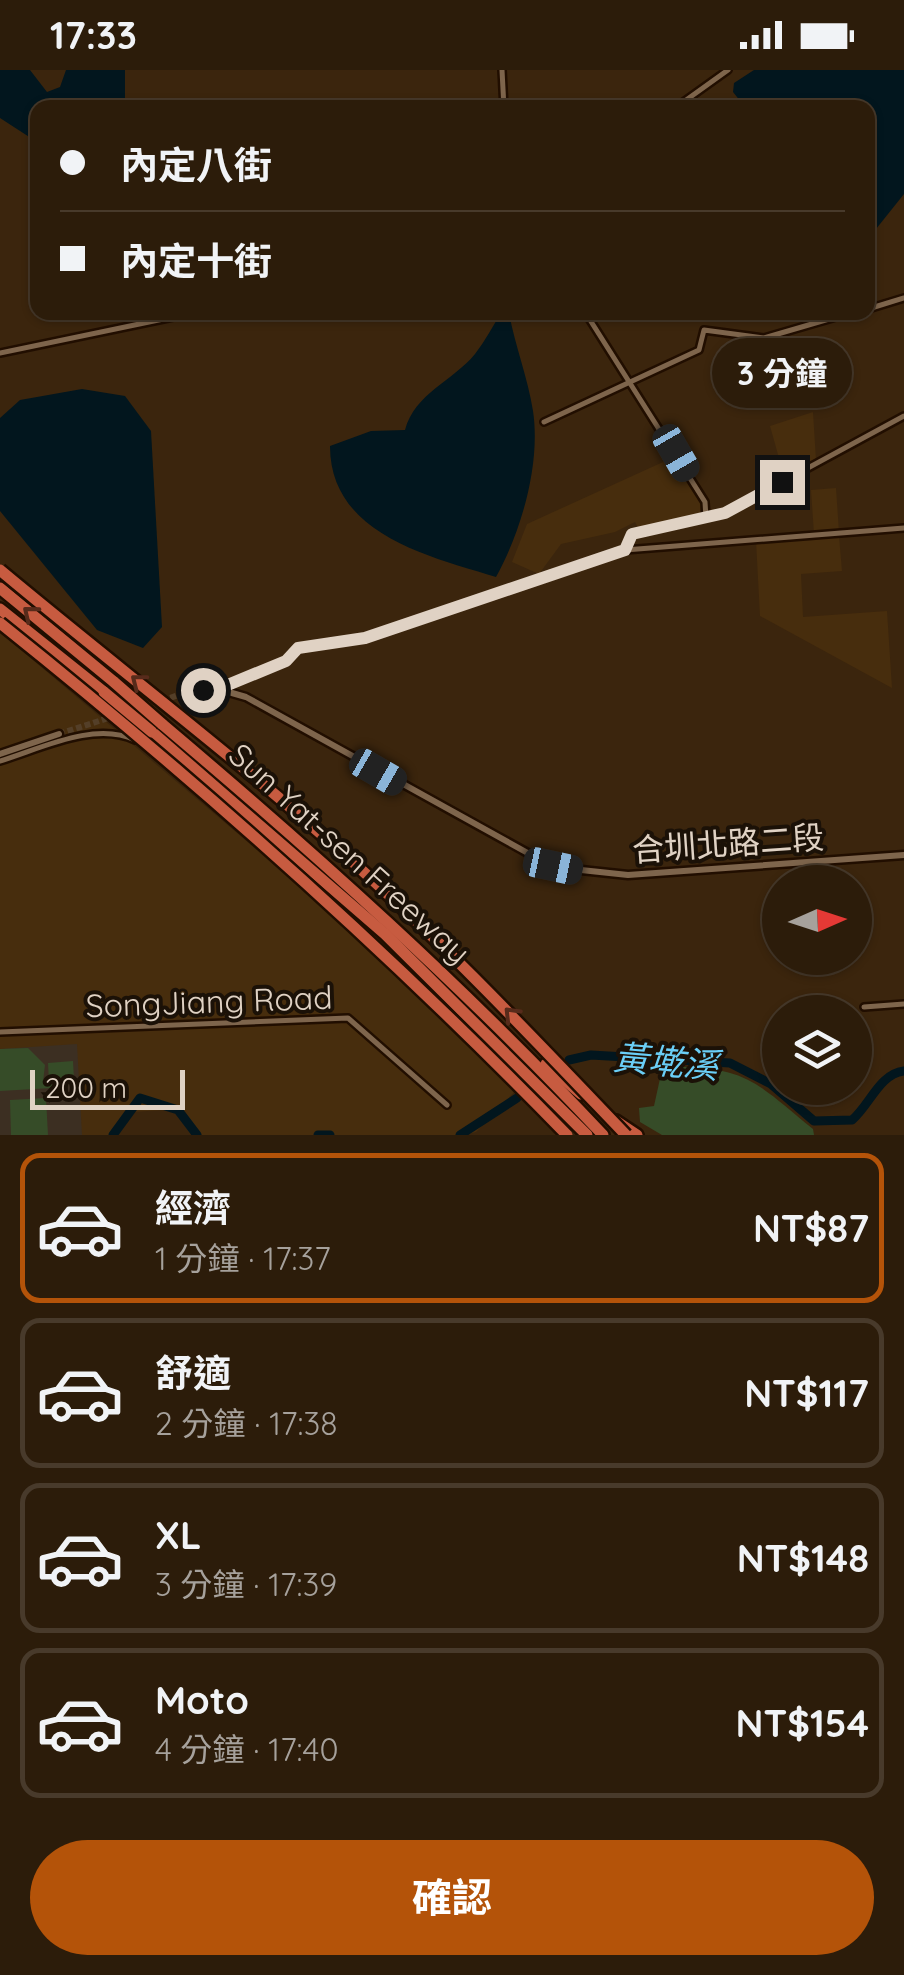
<!DOCTYPE html>
<html lang="zh-TW">
<meta charset="utf-8">
<style>
:root{--surface:#2c1c0a;--page:#342513;--text:#f1f3f6;--muted:#a6a19c;--line:#483a2b;--accent:#b45309}
body{margin:0;font-family:Quicksand,"Noto Sans TC",sans-serif;background:var(--page);color:var(--text);height:100vh;display:flex;flex-direction:column;font-size:38px;white-space:nowrap}
*{box-sizing:border-box;margin:0}
p{font-size:32px;color:var(--muted)}
.icon{flex:none;width:55px;height:55px;fill:none;stroke:currentColor;stroke-width:2;stroke-linecap:round;stroke-linejoin:round}
.map{position:relative;height:1065px;overflow:hidden}
.panel{display:flex;flex-direction:column;background:var(--surface);flex:1}
.panel>*{flex:none}
.guide{position:absolute;left:30px;top:30px;width:845px;height:220px;border-radius:20px;box-shadow:0 2px 8px #0004,0 0 0 2px var(--line);display:grid;align-content:center;height:220px;padding:0 30px;background:var(--surface)}
.needle{width:65px;rotate:87deg}
.buttons{position:absolute;left:762px;top:795px;display:grid;gap:20px}
.buttons a{display:grid;place-items:center;width:110px;height:110px;border-radius:50%;background:var(--surface);box-shadow:0 2px 8px #0004,0 0 0 2px var(--line);font-size:50px}
.scale{position:absolute;left:30px;bottom:25px;width:155px;box-sizing:border-box;padding-left:10px;border:5px solid #e0d2c4;border-top:0;font-size:28px;line-height:35px;white-space:nowrap;color:#e0d2c4;-webkit-text-stroke:8px #1b1107;paint-order:stroke}
.end{position:absolute;width:45px;height:45px;margin:-22px;border:12px solid #e0d2c4;background:#111;box-shadow:0 0 0 5px #111}
.from{border-radius:50%}
.bubble{position:absolute;height:70px;border-radius:35px;background:var(--surface);box-shadow:0 2px 8px #0004,0 0 0 2px var(--line);font-size:32px;font-weight:700;line-height:70px;text-align:center}
.car{position:absolute;width:30px;height:60px;margin:-30px -15px;border-radius:12px;box-shadow:0 0 8px 2px #0007;background:linear-gradient(#222 24%,#8ab4d8 0 40%,#222 0 76%,#8ab4d8 0 86%,#222 0)}
.guide b{display:flex;align-items:center;gap:35px;height:95px;font-size:38px}
.guide b+b{border-top:2px solid var(--line)}
.guide i{width:25px;height:25px;background:var(--text)}
ul{padding:18px 0 0;list-style:none}
li{display:flex;align-items:center;gap:30px;height:150px;margin:0 20px 15px;padding:0 10px;border:5px solid var(--line);border-radius:20px}
li div{flex:1}
li b{display:block;font-size:38px}
li em{font-style:normal;font-weight:700}
li.on{border-color:var(--accent)}
li>.icon{width:90px;height:90px;stroke-width:1.5}
.button{display:flex;gap:20px;margin-top:auto;padding:20px 30px}
.button a{flex:1;height:115px;border-radius:60px;background:var(--accent);color:#fff;font-size:40px;font-weight:700;line-height:115px;text-align:center}
.status{display:flex;justify-content:space-between;align-items:center;height:70px;padding:0 50px;background:var(--surface);direction:ltr}
.status svg{height:28px;fill:currentColor}
.map>svg:first-child{display:block}
</style>
<div class="status"><b>17:33</b><svg viewBox="0 0 49 12"><path d="M0 12V9h3v3zM5 12V6h3v6zM10 12V3h3v9zM15 12V0h3v12zM26 1h20v11H26zM47 4h2v5h-2z"/></svg></div>
<div class="map">
<svg width="904" height="1065" viewBox="0 0 904 1065">
<rect width="100%" height="100%" fill="#3b250d"/>
<g fill="#472d0d">
<path d="M813 342 816 390 784 406 770 356Z"/>
<path d="M674 387 701 427 700 448 640 461 635 452 615 462 561 474 539 504 512 492 527 454Z"/>
<path d="M836 418 839 462 814 464 811 420Z"/>
<path d="M839 466 842 501 801 504 803 547 887 541 892 618 760 546 756 471Z"/>
<path d="M0 562 296 813 520 1016 476 1062 465 1065H202L180 1039 132 1042 117 1065H0Z"/>
</g>
<path fill="#3c2f22" d="M77 974 82 1065H0V979Z"/>
<g fill="#364c28">
<path d="M28 978 45 995 43 1012H49L48 993 73 991 74 1010 52 1011V1018L0 1021V979Z"/>
<path d="M677 997C748 997 760 1016 813 1059L814 1065H662L640 1052 639 1038 654 1036 661 1004Z"/>
<path d="M46 1028 48 1065H11L10 1030Z"/>
</g>
<g fill="#02161e">
<path d="M0 0H30L47 22 60 17 66 0H125V37L38 38 37 72 0 48Z"/>
<path d="M754 0H904V124L868 169V38L745 37 733 22 734 13Z"/>
<path d="M501 243H509C515 276 528 308 533 341 541 394 521 462 496 507 428 486 330 464 330 376L371 361 405 360C415 323 453 311 475 284 485 271 493 256 501 243Z"/>
<path d="M82 319 125 326 151 361 162 557 143 578 97 560 0 441V348L20 330Z"/>
</g>
<g fill="none" stroke-linecap="round" stroke-linejoin="round">
<path stroke="#02161e" stroke-width="2.5" d="M670 38 689 25"/>
<g stroke="#02161e" stroke-width="9">
<path d="M569 990 591 985 730 993 771 1014 814 1051 852 1050C870 1035 879 1004 904 1001"/>
<path d="M113 1065 140 1028 178 1040 197 1065"/>
<path d="M318 1065H330"/>
<path d="M460 1065 517 1028"/>
</g>
<path stroke="#543f28" stroke-width="6" stroke-dasharray="6 3" stroke-linecap="butt" d="M59 664 182 624"/>
<defs>
<g id="minor">
<path d="M502 0 504 38"/>
<path d="M675 38 728 0"/>
<path d="M868 239 904 228"/>
<path d="M585 242 705 432 706 448"/>
<path d="M0 283 197 242"/>
<path d="M544 352 699 280 704 260 764 268 853 242"/>
<path d="M625 480 632 464 725 443 904 346"/>
<path d="M218 619 286 591 298 578 365 568 625 480 904 458"/>
<path d="M0 691C40 679 94 651 135 670"/>
<path d="M864 937 904 934"/>
<path d="M0 962 348 948 447 1035"/>
</g>
<g id="tertiary">
<path d="M182 624 218 619 246 627 553 797 628 805 904 785"/>
<path d="M0 684 59 664"/>
</g>
<g id="motorway">
<path d="M0 518 114 612"/>
<path d="M0 539 104 622"/>
<path d="M162 654C316 784 465 918 603 1065"/>
<path d="M152 662 385 864 587 1065"/>
<path d="M546 994 581 1024"/>
<path d="M616 1051 637 1065"/>
</g>
</defs>
<use href="#minor" stroke="#210e00" stroke-width="10"/>
<use href="#tertiary" stroke="#210e00" stroke-width="11"/>
<use href="#motorway" stroke="#210e00" stroke-width="16"/>
<use href="#minor" stroke="#7e654c" stroke-width="5"/>
<use href="#tertiary" stroke="#7e654c" stroke-width="6"/>
<use href="#motorway" stroke="#c75b40" stroke-width="11"/>
<defs>
<g id="motorway-bridge">
<path d="M0 500C115 596 234 686 346 786 445 874 535 970 626 1065"/>
<path d="M0 553C199 712 390 883 567 1065"/>
<path d="M114 612 162 654"/>
<path d="M104 622 152 662"/>
</g>
</defs>
<use href="#motorway-bridge" stroke="#210e00" stroke-width="16" stroke-linecap="butt"/>
<use href="#motorway-bridge" stroke="#c75b40" stroke-width="11"/>
</g>
<defs><path id="oneway-chevron" d="M-2-3.5L2.5 0L-2 3.5" fill="none" stroke-width="1.6" stroke-linecap="round" stroke-linejoin="round" transform="scale(2.5)"/></defs>
<g stroke="#572b1b">
<use href="#oneway-chevron" transform="translate(30 543) rotate(-141)"/>
<use href="#oneway-chevron" transform="translate(138 611) rotate(-142)"/>
<use href="#oneway-chevron" transform="translate(511 944) rotate(-134)"/>
</g>
<g fill="none" stroke-linecap="round" stroke-linejoin="round">
<path stroke="#e0d2c4" stroke-width="12" d="M203 620 218 619 286 591 298 578 365 568 625 480 632 464 725 443 782 412"/>
</g>
<g text-anchor="middle" dominant-baseline="central" stroke-width="8" stroke-linejoin="round" paint-order="stroke">
<g font-size="32" fill="#e0d2c4" stroke="#1b1107">
<text transform="translate(728 773) rotate(-4)">合圳北路二段</text>
<text transform="translate(350 783) rotate(42)">Sun Yat-sen Freeway</text>
<text transform="translate(209 931) rotate(-2)">SongJiang Road</text>
</g>
<g font-size="35" font-style="italic" fill="#6acef7" stroke="#1b1107">
<text transform="translate(666 991) rotate(5)">黃墘溪</text>
</g>
</g>
</svg>
<div class="buttons">
<a><svg class="needle" viewBox="-14 -14 28 28"><path d="M0-13l5 13h-10z" fill="#e53935"/><path d="M0 13l5-13h-10z" fill="#a6a19c"/></svg></a>
<a><svg class="icon" aria-label="layers" viewBox="0 0 24 24"><path d="M12 4l9 5-9 5-9-5zM3 14l9 5 9-5"/></svg></a>
</div>
<div class="scale">200 m</div>
<i class="end from" style="left:203px;top:620px"></i>
<i class="end" style="left:782px;top:412px"></i>
<div class="bubble" style="left:712px;top:268px;width:140px">3 分鐘</div>
<i class="car" style="left:676px;top:383px;rotate:150deg"></i>
<i class="car" style="left:378px;top:702px;rotate:120deg"></i>
<i class="car" style="left:553px;top:796px;rotate:102deg"></i>
<div class="guide">
<b><i class="from"></i>內定八街</b>
<b><i></i>內定十街</b>
</div>
</div>
<section class="panel">
<ul>
<li class="on"><svg class="icon" aria-label="car" viewBox="0 0 24 24"><path d="M5 17H2v-5l4-1 3-4h7l3 4 3 1v5h-3M9 17h6M6 11h13"/><circle cx="7" cy="17" r="2"/><circle cx="17" cy="17" r="2"/></svg><div><b>經濟</b><p>1 分鐘 · 17:37</p></div><em>NT$87</em></li>
<li><svg class="icon" aria-label="car" viewBox="0 0 24 24"><path d="M5 17H2v-5l4-1 3-4h7l3 4 3 1v5h-3M9 17h6M6 11h13"/><circle cx="7" cy="17" r="2"/><circle cx="17" cy="17" r="2"/></svg><div><b>舒適</b><p>2 分鐘 · 17:38</p></div><em>NT$117</em></li>
<li><svg class="icon" aria-label="car" viewBox="0 0 24 24"><path d="M5 17H2v-5l4-1 3-4h7l3 4 3 1v5h-3M9 17h6M6 11h13"/><circle cx="7" cy="17" r="2"/><circle cx="17" cy="17" r="2"/></svg><div><b>XL</b><p>3 分鐘 · 17:39</p></div><em>NT$148</em></li>
<li><svg class="icon" aria-label="car" viewBox="0 0 24 24"><path d="M5 17H2v-5l4-1 3-4h7l3 4 3 1v5h-3M9 17h6M6 11h13"/><circle cx="7" cy="17" r="2"/><circle cx="17" cy="17" r="2"/></svg><div><b>Moto</b><p>4 分鐘 · 17:40</p></div><em>NT$154</em></li>
</ul>
<div class="button"><a>確認</a></div>
</section>
